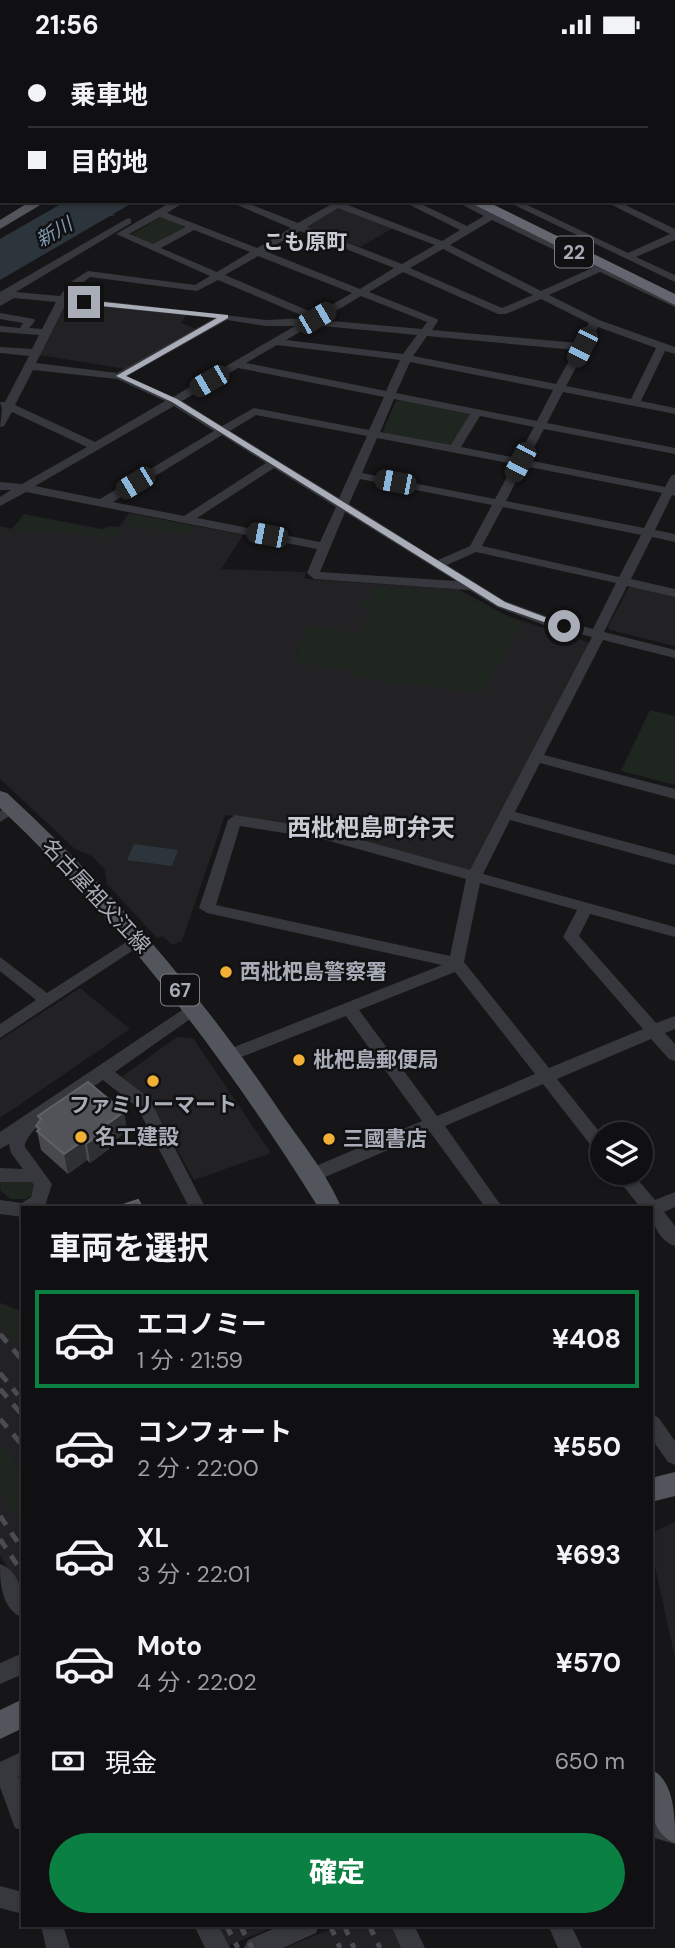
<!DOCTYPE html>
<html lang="ja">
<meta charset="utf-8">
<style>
:root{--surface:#101012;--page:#1e1e20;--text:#f1f3f6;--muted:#9c9d9f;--line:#303032;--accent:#0b8043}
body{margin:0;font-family:"DM Sans","Noto Sans JP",sans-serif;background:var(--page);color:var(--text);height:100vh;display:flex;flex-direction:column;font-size:26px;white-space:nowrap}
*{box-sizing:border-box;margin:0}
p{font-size:23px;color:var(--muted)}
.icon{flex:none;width:38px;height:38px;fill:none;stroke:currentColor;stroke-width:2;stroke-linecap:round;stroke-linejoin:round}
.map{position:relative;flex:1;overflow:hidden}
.drawer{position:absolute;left:21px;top:1157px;width:632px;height:721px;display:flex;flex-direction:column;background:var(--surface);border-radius:0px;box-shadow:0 2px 5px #0004,0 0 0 2px var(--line)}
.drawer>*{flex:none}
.banner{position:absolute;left:0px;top:0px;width:676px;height:154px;box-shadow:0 2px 5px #0004,0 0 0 2px var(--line);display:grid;align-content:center;height:154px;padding:0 28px;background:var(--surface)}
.controls{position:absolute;left:590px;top:1073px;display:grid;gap:14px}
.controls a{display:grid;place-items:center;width:63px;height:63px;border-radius:50%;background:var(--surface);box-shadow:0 2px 5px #0004,0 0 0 2px var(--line);font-size:35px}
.end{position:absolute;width:32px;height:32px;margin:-16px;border:9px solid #a8adb8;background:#111;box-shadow:0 0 0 4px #111}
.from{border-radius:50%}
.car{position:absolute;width:21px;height:42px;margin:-21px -10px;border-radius:9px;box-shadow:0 0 5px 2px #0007;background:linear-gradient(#222 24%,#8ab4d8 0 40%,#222 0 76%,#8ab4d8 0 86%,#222 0)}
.banner b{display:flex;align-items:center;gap:24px;height:66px;font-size:26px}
.banner b+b{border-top:2px solid var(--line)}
.banner i{width:18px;height:18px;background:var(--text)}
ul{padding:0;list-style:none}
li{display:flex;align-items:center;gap:21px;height:98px;margin:0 14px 10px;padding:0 14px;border:4px solid transparent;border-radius:0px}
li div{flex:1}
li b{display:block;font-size:26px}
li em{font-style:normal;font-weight:800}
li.selected{border-color:var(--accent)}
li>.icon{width:63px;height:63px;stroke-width:1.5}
h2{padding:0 28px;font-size:32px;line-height:84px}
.pay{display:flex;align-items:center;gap:18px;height:77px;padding:0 28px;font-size:26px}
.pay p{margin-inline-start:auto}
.button{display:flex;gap:14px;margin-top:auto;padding:14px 28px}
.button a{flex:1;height:80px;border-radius:42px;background:var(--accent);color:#fff;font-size:28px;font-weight:800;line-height:80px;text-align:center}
.status{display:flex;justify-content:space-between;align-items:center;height:49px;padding:0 35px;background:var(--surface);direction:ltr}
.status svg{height:19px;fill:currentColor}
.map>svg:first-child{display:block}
</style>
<div class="status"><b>21:56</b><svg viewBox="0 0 49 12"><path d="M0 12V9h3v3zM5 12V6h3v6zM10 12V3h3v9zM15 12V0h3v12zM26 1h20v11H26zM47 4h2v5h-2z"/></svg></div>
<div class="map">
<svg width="675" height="1899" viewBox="0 0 675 1899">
<rect width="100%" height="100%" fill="#161618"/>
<g fill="#222225">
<path d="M337 158 395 178 360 198 308 178Z"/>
<path d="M70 253 187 265 181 274 196 280 125 320 39 306 63 254Z"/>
<path d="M129 464 243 486 221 520 306 523 304 529 318 531 458 540 508 567 590 594 471 822 317 779 225 766 182 892 172 896 163 887 157 889 107 835 105 821 92 807 75 800 0 730V477L12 480 24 465 102 480 109 477 119 478Z"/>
<path d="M635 537 675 546V597L610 581 608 578 629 538Z"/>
<path d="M80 939 130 980 0 1069V991Z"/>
<path d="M177 988 193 989 271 1104 194 1131 155 1061 124 1031 123 1027Z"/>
<path d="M0 1254 23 1263V1544L0 1506Z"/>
<path d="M675 1473V1609L651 1499V1484Z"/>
<path d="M216 1876H279L227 1897Z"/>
<path d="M341 1876H394L405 1899H284Z"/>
</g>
<g fill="#1e261f">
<path d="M161 168 188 179 154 197 130 186Z"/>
<path d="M401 351 470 364 454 396 449 397 386 385 383 382 396 352Z"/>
<path d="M25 466 101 481 109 478 123 480 113 489 31 480 28 483 0 480H13Z"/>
<path d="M136 466 194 477 195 478 188 485 129 477 126 474 130 468Z"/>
<path d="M375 538 456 543 520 574V577L514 578 451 554 518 581 483 644 352 628 354 621 295 614 306 576 363 585 369 559 401 547 364 559 361 556 372 549Z"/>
<path d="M650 661 675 667V736L621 722Z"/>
<path d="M1 1129 35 1133 32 1146 25 1150H11L0 1141Z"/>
<path d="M0 1254 23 1263V1304L0 1277Z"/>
<path d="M0 1399 23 1421V1478L0 1442Z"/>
</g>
<g fill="#2c353c">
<path d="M66 152H135L112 166 116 167H110L0 231V190Z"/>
<path d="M134 795 178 801 172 817 127 811Z"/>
</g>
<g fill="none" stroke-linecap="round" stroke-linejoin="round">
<path stroke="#2c353c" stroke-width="2.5" d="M290 2 294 0"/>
<g fill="#37383d" fill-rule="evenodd">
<path d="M62 0H73L60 2Z"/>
<path d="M77 0H87L88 2H78Z"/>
<path d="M410 0H420L409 2Z"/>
<path d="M437 0H451L453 2H438Z"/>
<path d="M553 0H567L569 2H554Z"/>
<path d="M668 0H675V4Z"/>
<rect x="0" y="12" width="2" height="6"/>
<rect x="674" y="23" width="1" height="6"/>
<rect x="0" y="28" width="2" height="6"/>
<rect x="674" y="50" width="1" height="6"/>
<rect x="0" y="70" width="2" height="6"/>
<rect x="674" y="79" width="1" height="6"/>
<rect x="0" y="93" width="2" height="6"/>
<rect x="674" y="108" width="1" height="6"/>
<path d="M2 116V124L0 125V117Z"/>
<rect x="674" y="135" width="1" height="7"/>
<path d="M2 141V147L0 148V142Z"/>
<path d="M173 152H186L167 164 257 199 291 179 228 152H242L298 174 330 156 327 152H348L345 155 442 192 460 181 402 152H415L467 177 484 167 455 152C474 152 482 161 500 162L499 167 675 251V258L600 223 549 246 599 271 675 298V305L665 302 641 352 675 359V365L563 343 547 374 675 399V405L544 380 527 411 665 438 671 427 675 425V447L672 446 655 481 675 485V493L652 488 631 530 675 540V548L627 537 604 583 675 601V609L603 591 544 706 675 740V750L540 714 515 763 675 806V816L510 771 483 825 675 878V888L590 865 579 887 656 974 675 967V980L665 984 675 995V1012L669 1010 651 990 557 1030 602 1086V1105L596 1103 543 1035 445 1077 502 1158H485L430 1083 316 1132 310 1134 304 1132 301 1127 304 1122 422 1072 346 967 236 1010H224L222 1006 224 1002 442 916 207 864 199 859 228 771 235 766 322 780 470 821 592 588 544 576 497 558 469 541 314 530 307 524 317 500 26 443 0 457V448L11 441H0V433L22 435 87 398 12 363 4 377 0 378 2 360 0 353H5L29 307 0 304V298L32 300 39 286 0 283V277L20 279 23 274 0 270V264L34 270 35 272 29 279 42 280 56 253 14 249 0 257V243L128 169 131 170V174L16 243 60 247 69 234 88 222 195 236 210 227 116 185ZM338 159 435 196 402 215 307 178ZM160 168 186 178 153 195 129 185ZM492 171 592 219 541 242 450 196ZM194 181 250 203 217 223 161 199ZM300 182 394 219 360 240 265 202ZM443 200 533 246 502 259 410 219ZM258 207 352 244 316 265 225 226ZM403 223 498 265H506L541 250 589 274 578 294 432 281 438 272 437 270 369 243ZM90 228 197 242 218 231 308 269 266 271 69 248 77 238ZM361 247 427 273 422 280 321 271ZM66 254 213 269H215L117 324 36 314ZM227 271 266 277H295L173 348 127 327ZM312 276 417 286 403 305 286 291ZM598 278 656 299 631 350 566 337ZM427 287 575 301 556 335 413 307ZM277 296 400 311 386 342 246 314ZM410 313 553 341 537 372 396 344ZM238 319 384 348 369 381 254 359 222 377 182 352ZM33 321 117 330 165 352 95 393 15 356ZM394 350 470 365 451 396 380 383ZM174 357 214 382 100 450 35 437ZM256 366 367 387 339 449 230 382ZM480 367 534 378 517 409 461 398ZM222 386 266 414 184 467 113 453ZM377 389 514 415 495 450 362 424ZM524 417 662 444 644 479 506 452ZM274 419 336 458 320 493 197 469ZM360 430 492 456 470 497 438 511 349 455ZM503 458 641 486 619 528 482 497ZM345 463 456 532 320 523ZM476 503 616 534 593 580 554 570 505 552 447 516ZM240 777 322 790 466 830 450 907 216 856ZM480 834 577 861 563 888 643 980 549 1019 464 913ZM455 923 535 1025 437 1067 359 961Z"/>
<path d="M506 152H519L628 204 670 185 604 152H617L675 180V191L636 208 675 226V233Z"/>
<path d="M14 755 19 757 21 760 0 773V762Z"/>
<path d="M139 885 144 886 147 890 144 894 0 989V975L36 951 0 922V908L47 944Z"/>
<path d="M194 953 202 959 200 963 115 1023 149 1049 205 1158H189L137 1058 103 1031C85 1044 25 1077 25 1098L52 1135 45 1157 23 1158V1168L0 1165V1151L22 1154 31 1148 34 1136 32 1133H0V1119L23 1120 11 1104 9 1095 0 1100V1083Z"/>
<path d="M613 1124H632L655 1151 675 1143V1158L664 1163 675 1177V1197C659 1192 651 1173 651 1158H640Z"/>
<path d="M651 1366 658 1368 675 1392V1416L668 1413 651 1389Z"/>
<path d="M0 1515C22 1523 23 1549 23 1569 1 1560 0 1534 0 1515Z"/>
<path d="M23 1604V1625L0 1635V1614Z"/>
<path d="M23 1702V1725L18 1727 23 1741V1782L15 1779 0 1738V1713Z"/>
<path d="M651 1766 675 1773V1795L651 1788Z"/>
<path d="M0 1837 23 1843V1865L0 1859Z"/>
<path d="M41 1876H63L70 1899H46Z"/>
<path d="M194 1876H218L230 1899H205Z"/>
<path d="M282 1876H319L316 1884 283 1899H244L248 1891Z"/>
<path d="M391 1876H414L425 1899H401Z"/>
<path d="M548 1876H571L582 1899H558Z"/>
</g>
<g fill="#53555c" fill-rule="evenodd">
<path d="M266 0H279L265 2Z"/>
<path d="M304 0H318L303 2Z"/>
<path d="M31 152H47L0 180V171Z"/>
<path d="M0 742 7 744C111 840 202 946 281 1064 301 1093 328 1126 341 1158H318C227 1012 125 877 0 759Z"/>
<path d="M675 1423V1447L651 1453V1429Z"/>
<path d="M23 1650V1679L0 1690V1661Z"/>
<path d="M651 1720C675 1732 675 1768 675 1794 646 1782 651 1746 651 1720Z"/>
</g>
<g fill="#63666e" fill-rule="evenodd">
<path d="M159 0H175L176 2H161Z"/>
<path d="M467 152H486L675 245V256Z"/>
</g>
<g stroke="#4a4c52" stroke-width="5" stroke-dasharray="11 9" stroke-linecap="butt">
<path d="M0 1285 23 1312"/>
<path d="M0 1324 18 1346"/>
<path d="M0 1340 23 1367"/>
<path d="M0 1370 23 1397"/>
<path d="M0 1467 23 1501"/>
<path d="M0 1490 23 1525"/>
<path d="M226 1876 238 1899"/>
<path d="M240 1876 252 1899"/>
<path d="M330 1876 340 1899"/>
<path d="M344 1876 354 1899"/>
<path d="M369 1876 380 1899"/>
</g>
<path stroke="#63666e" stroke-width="15" d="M178 0 182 2"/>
</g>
<path fill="#47494d" d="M124 1063 127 1082 109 1096V1100L90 1114 87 1111 68 1125 41 1101 36 1077 39 1073 38 1067Z"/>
<g fill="#2f3033">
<path d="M124 1063 127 1082 109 1096V1100L90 1114 87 1094 103 1078Z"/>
<path d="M84 1091 87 1111 68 1125 64 1105Z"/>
</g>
<g fill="#525359" stroke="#5f6168" stroke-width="2">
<path d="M88 1033 124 1063 103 1078 107 1081 87 1094 84 1091 64 1105 37 1082 40 1080 36 1077 41 1070 38 1067Z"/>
<path d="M138 1151 142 1158H117Z"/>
</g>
<path fill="#a8adb8" d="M84 251 228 266V269L126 327 177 350 505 553 569 577 561 579 498 557 172 353 116 327 217 269 82 255Z"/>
<g fill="#f2b134" stroke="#111113" stroke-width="2.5">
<circle cx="226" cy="923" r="7"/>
<circle cx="299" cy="1011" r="7"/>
<circle cx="153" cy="1032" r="7"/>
<circle cx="81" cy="1088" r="7"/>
<circle cx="329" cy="1090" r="7"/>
</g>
<g text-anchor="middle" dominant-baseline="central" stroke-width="5" stroke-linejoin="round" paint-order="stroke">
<g font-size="19" font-style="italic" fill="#7f9bb3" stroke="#111113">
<text transform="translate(54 183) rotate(-30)">新川</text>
</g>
<g fill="#111113" stroke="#7b7e86" stroke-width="2">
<rect x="555" y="187.5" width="38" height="31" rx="5"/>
<rect x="161" y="925.5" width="38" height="31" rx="5"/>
</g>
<g font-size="19" font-weight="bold" fill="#a8adb8">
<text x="574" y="203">22</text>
<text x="180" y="941">67</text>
</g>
<g font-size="21" font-weight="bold" fill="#c9ccd4" stroke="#111113">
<text x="305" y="193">こも原町</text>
</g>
<g font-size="21" fill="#a8adb8" stroke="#111113">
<text transform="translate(96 847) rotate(47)">名古屋祖父江線</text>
</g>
<g font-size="21" font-weight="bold" fill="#a8adb8" stroke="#111113" text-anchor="start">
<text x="240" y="923">西枇杷島警察署</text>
<text x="313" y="1011">枇杷島郵便局</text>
<text x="153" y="1056" text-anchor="middle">ファミリーマート</text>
<text x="95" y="1088">名工建設</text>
<text x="343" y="1090">三國書店</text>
</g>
<g font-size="24" font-weight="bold" fill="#c9ccd4" stroke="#111113">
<text x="371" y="778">西枇杷島町弁天</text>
</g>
</g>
</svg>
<div class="controls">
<a><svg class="icon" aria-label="layers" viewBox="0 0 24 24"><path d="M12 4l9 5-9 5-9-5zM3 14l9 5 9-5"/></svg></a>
</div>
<i class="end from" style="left:564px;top:577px"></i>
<i class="end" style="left:84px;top:253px"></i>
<i class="car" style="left:316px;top:269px;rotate:60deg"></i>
<i class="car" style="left:582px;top:298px;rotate:207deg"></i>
<i class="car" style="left:209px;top:332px;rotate:240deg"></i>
<i class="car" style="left:520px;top:413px;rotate:208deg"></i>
<i class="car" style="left:395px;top:433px;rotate:281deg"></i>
<i class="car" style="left:135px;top:434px;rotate:239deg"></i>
<i class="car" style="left:267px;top:486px;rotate:281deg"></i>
<div class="banner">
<b><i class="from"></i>乗車地</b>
<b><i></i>目的地</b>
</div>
<section class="drawer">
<h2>車両を選択</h2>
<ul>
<li class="selected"><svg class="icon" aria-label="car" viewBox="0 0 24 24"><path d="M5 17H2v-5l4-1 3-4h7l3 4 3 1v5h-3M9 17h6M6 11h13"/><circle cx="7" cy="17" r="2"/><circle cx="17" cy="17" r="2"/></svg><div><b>エコノミー</b><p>1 分 · 21:59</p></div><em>¥408</em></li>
<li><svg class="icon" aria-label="car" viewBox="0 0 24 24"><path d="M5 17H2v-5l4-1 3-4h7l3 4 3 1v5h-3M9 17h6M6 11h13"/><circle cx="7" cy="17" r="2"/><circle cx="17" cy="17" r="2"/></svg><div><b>コンフォート</b><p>2 分 · 22:00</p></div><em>¥550</em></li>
<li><svg class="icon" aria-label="car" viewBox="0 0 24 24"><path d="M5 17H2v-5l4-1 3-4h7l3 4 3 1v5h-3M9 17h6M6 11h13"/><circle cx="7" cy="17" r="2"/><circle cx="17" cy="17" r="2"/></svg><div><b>XL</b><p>3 分 · 22:01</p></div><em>¥693</em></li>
<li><svg class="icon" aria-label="car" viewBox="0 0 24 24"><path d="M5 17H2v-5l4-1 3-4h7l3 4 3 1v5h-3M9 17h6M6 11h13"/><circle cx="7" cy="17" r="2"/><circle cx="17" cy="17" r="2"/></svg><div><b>Moto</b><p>4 分 · 22:02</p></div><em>¥570</em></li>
</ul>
<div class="pay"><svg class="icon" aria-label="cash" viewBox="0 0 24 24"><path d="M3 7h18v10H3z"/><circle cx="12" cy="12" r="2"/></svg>現金<p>650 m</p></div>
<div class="button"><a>確定</a></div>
</section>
</div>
